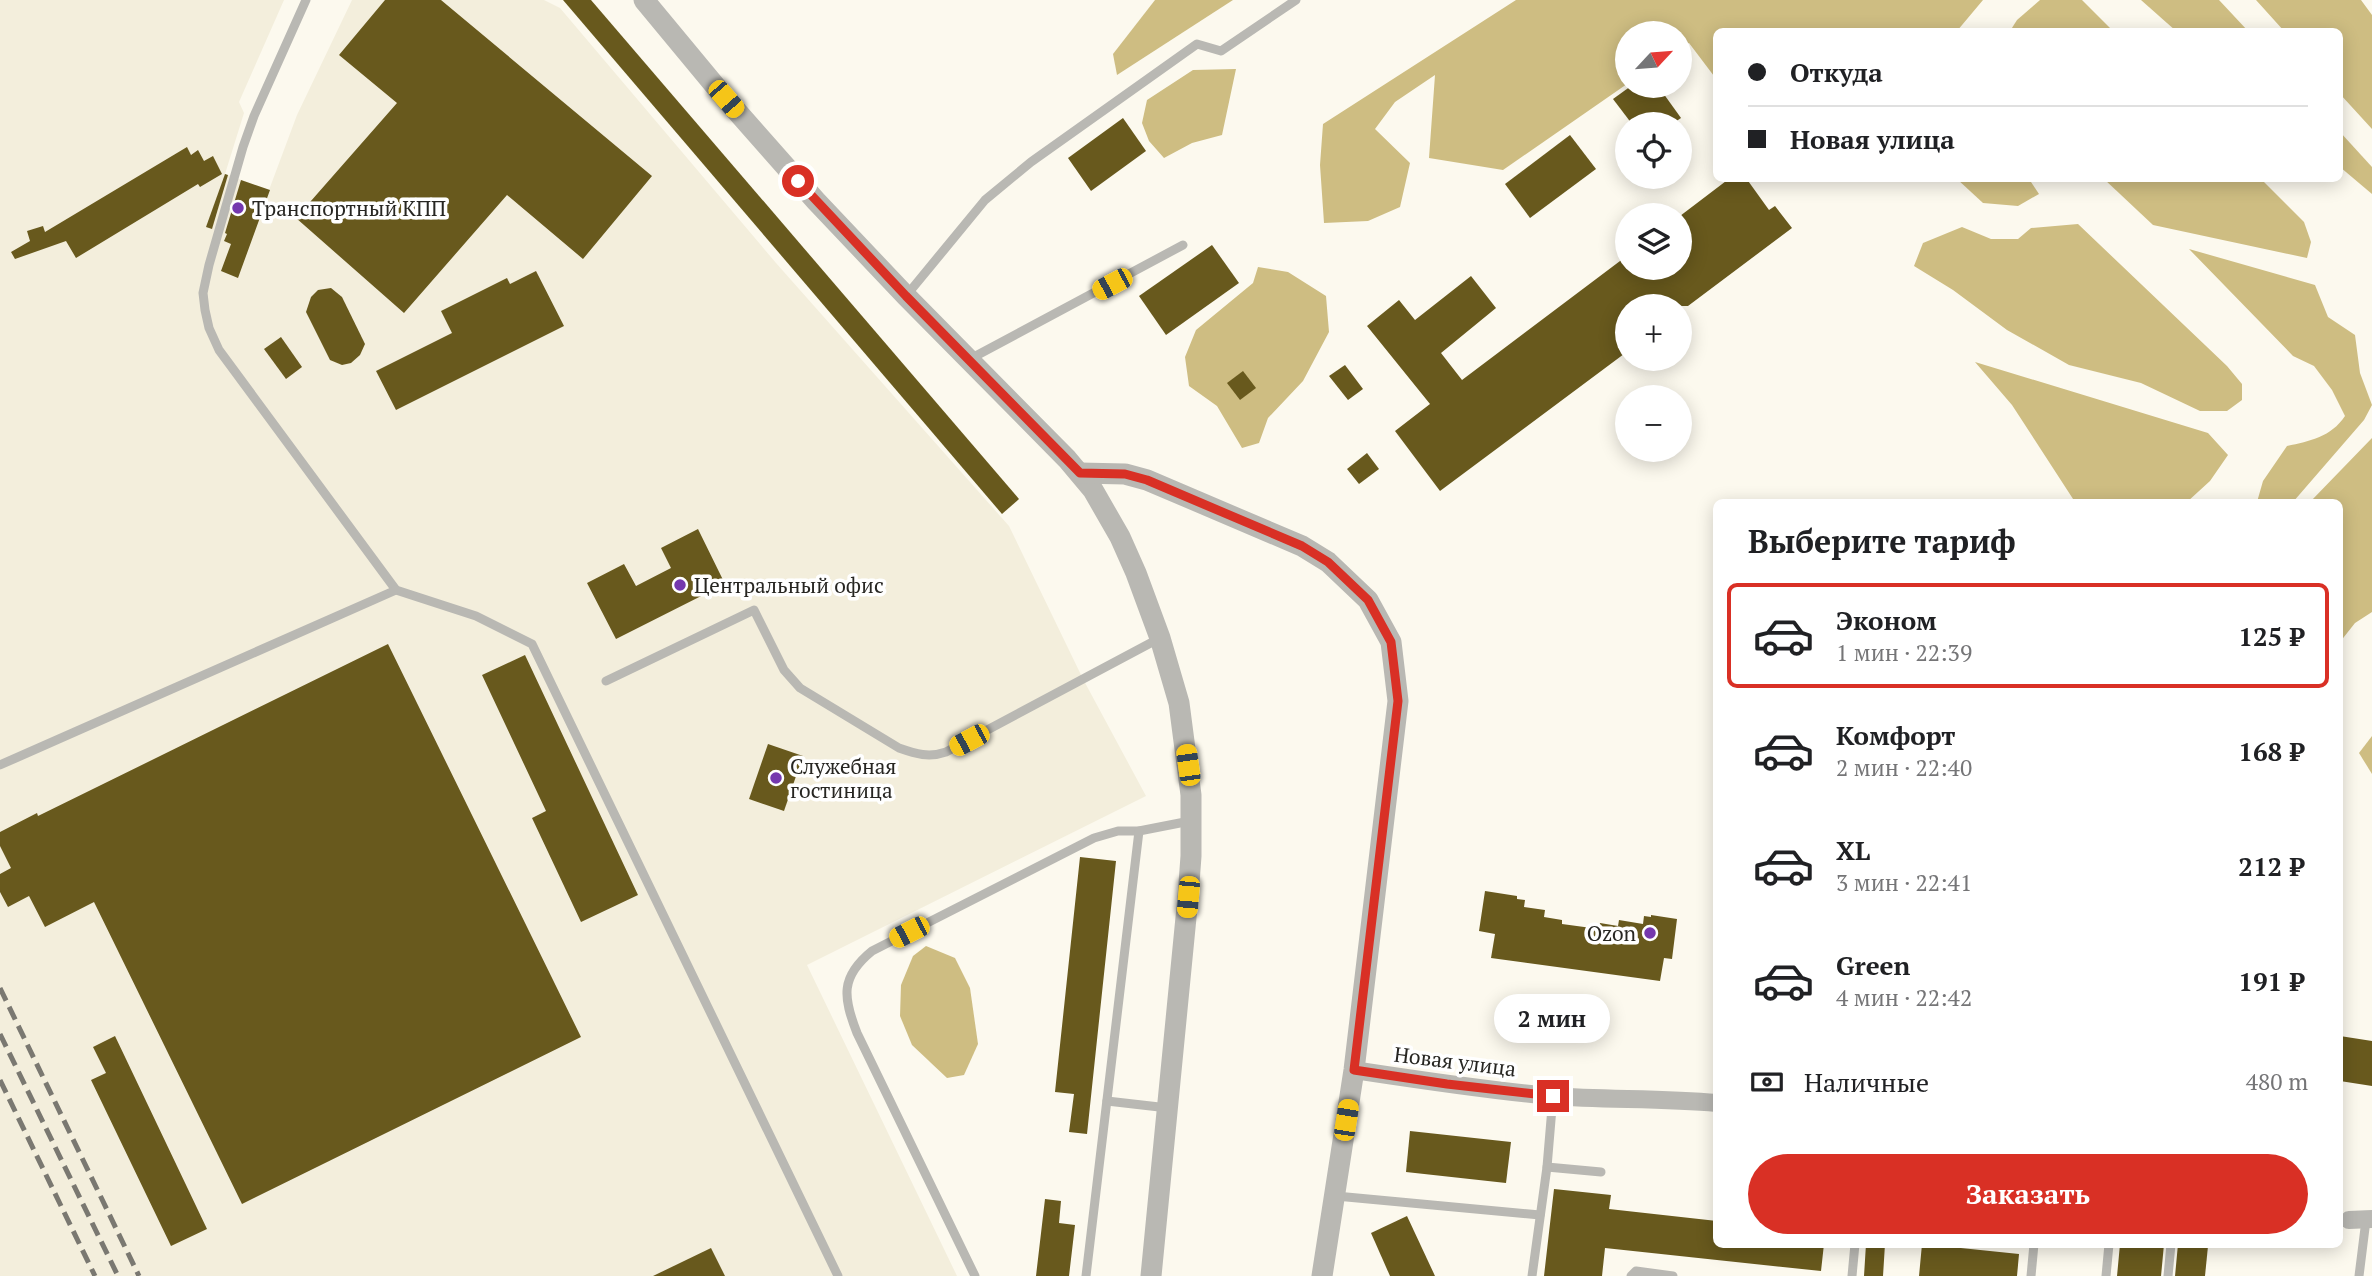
<!DOCTYPE html>
<html lang="ru">
<meta charset="utf-8">
<style>
:root{--surface:#fff;--page:#f6f6f6;--text:#202124;--muted:#757577;--line:#e0e0e0;--accent:#d93025}
body{margin:0;font-family:"PT Serif",serif;background:var(--page);color:var(--text);height:100vh;display:flex;flex-direction:column;font-size:26px;white-space:nowrap}
*{box-sizing:border-box;margin:0}
p{font-size:23px;color:var(--muted)}
.icon{flex:none;width:38px;height:38px;fill:none;stroke:currentColor;stroke-width:2;stroke-linecap:round;stroke-linejoin:round}
.map{position:relative;flex:1;overflow:hidden}
.panel{position:absolute;left:1713px;top:499px;width:630px;height:749px;display:flex;flex-direction:column;background:var(--surface);border-radius:10px;box-shadow:0 4px 18px #0003}
.panel>*{flex:none}
.top-card{position:absolute;left:1713px;top:28px;width:630px;height:154px;border-radius:10px;box-shadow:0 4px 18px #0003;display:grid;align-content:center;height:154px;padding:0 35px;background:var(--surface)}
.needle{width:46px;rotate:64deg}
.controls{position:absolute;left:1615px;top:21px;display:grid;gap:14px}
.controls a{display:grid;place-items:center;width:77px;height:77px;border-radius:50%;background:var(--surface);box-shadow:0 4px 18px #0003;font-size:35px}
.end{position:absolute;width:32px;height:32px;margin:-16px;border:9px solid #d93025;background:#fff;box-shadow:0 0 0 4px #fff}
.from{border-radius:50%}
.bubble{position:absolute;height:49px;border-radius:24px;background:var(--surface);box-shadow:0 4px 18px #0003;font-size:23px;font-weight:600;line-height:49px;text-align:center}
.car{position:absolute;width:21px;height:42px;margin:-21px -10px;border-radius:9px;box-shadow:0 0 5px 2px #0007;background:linear-gradient(#f5c518 24%,#345 0 40%,#f5c518 0 76%,#345 0 86%,#f5c518 0)}
.top-card b{display:flex;align-items:center;gap:24px;height:66px;font-size:26px}
.top-card b+b{border-top:2px solid var(--line)}
.top-card i{width:18px;height:18px;background:var(--text)}
ul{padding:0;list-style:none}
li{display:flex;align-items:center;gap:21px;height:105px;margin:0 14px 10px;padding:0 21px;border:4px solid transparent;border-radius:10px}
li div{flex:1}
li b{display:block;font-size:26px}
li em{font-style:normal;font-weight:600}
li.selected{border-color:var(--accent)}
li>.icon{width:63px;height:63px;stroke-width:1.5}
h2{padding:0 35px;font-size:32px;line-height:84px}
.pay{display:flex;align-items:center;gap:18px;height:77px;padding:0 35px;font-size:26px}
.pay p{margin-inline-start:auto}
.button{display:flex;gap:14px;margin-top:auto;padding:14px 35px}
.button a{flex:1;height:80px;border-radius:42px;background:var(--accent);color:#fff;font-size:28px;font-weight:600;line-height:80px;text-align:center}
.map>svg:first-child{display:block}
</style>
<div class="map">
<svg width="2372" height="1276" viewBox="0 0 2372 1276">
<rect width="100%" height="100%" fill="#fcf9ee"/>
<path fill="#f3eedc" d="M0 0H284L239 102 244 113 225 174 269 190 297 115 352 0H544L560 8 776 263 1009 526 1083 679 1146 796 807 965 957 1276H0Z"/>
<g fill="#cebd82">
<path d="M1155 0H1233L1117 75 1113 54Z"/>
<path d="M1516 0H1983L1957 31 1717 32V80L1689 43 1680 48V33H1628L1627 84 1503 170 1429 158 1435 75 1395 102 1375 129 1410 163 1400 207 1368 221 1324 223 1320 165 1323 124Z"/>
<path d="M2040 0H2082L2113 31H2010L2017 20Z"/>
<path d="M2141 0H2219L2248 31H2176Z"/>
<path d="M2256 0H2361L2372 15V129L2340 94V32L2284 31Z"/>
<path d="M1236 69 1222 135 1192 143 1164 158 1149 141 1142 123 1147 100 1193 70Z"/>
<path d="M2340 132 2372 167V194L2340 167Z"/>
<path d="M1957 179H2029L2039 194 2018 206 1983 203Z"/>
<path d="M2104 179H2261L2304 222 2311 242 2307 258 2153 225Z"/>
<path d="M2078 224 2227 366 2242 384V400L2227 411H2200L2141 383 2069 365 2007 330 1953 290 1914 266 1923 243 1962 227 1991 239H2018L2031 228Z"/>
<path d="M2189 249 2315 285 2328 317 2355 335 2360 373 2372 405 2364 420 2293 502H2257L2263 481 2287 446C2310 441 2331 437 2345 416L2332 390 2314 366 2293 356Z"/>
<path d="M1258 267 1288 272 1326 296 1329 332 1303 381 1268 418 1259 443 1242 448 1217 406 1189 386 1185 357 1196 330 1253 283Z"/>
<path d="M1975 362 2208 433 2228 455 2210 481 2187 502H2075L2012 405Z"/>
<path d="M2372 438V612L2355 623 2340 642V502H2310Z"/>
<path d="M2372 736V774L2359 753Z"/>
<path d="M926 946 955 958 970 988 978 1044 964 1075 947 1078 912 1045 900 1016 901 985 913 956Z"/>
</g>
<g fill="#68591d">
<path d="M385 0H441L652 176 583 259 507 195 404 313 296 218 397 103 339 55Z"/>
<path d="M563 0H591L1019 499 1002 514Z"/>
<path d="M1631 86H1658L1681 118 1672 124H1632L1613 99Z"/>
<path d="M1123 118 1146 151 1091 191 1068 158Z"/>
<path d="M1570 135 1596 169 1530 218 1505 184Z"/>
<path d="M187 147 191 155 198 150 204 161 213 156 222 174 200 187 198 184 76 258 66 241 15 259 11 252 30 241 27 231 43 226 45 232Z"/>
<path d="M225 174 228 175 212 229 206 227Z"/>
<path d="M1730 178H1746L1769 210 1775 206 1792 228 1688 306H1628V351L1440 491 1395 431 1430 404 1367 326 1399 300 1415 320 1471 276 1496 308 1441 353 1462 380 1628 255V268H1680V216Z"/>
<path d="M241 180 270 190 238 278 221 271 231 244 224 241 227 234 225 233Z"/>
<path d="M1212 245 1239 283 1166 335 1139 296Z"/>
<path d="M536 271 564 326 396 410 376 371 452 333 441 311 507 278 510 284Z"/>
<path d="M331 288 342 297 365 344 360 355 351 363 342 365 330 360 306 312 311 297 318 290Z"/>
<path d="M281 337 302 367 286 379 264 349Z"/>
<path d="M1345 365 1363 389 1348 400 1329 376Z"/>
<path d="M1243 371 1256 388 1240 400 1227 383Z"/>
<path d="M1367 453 1379 469 1359 484 1347 469Z"/>
<path d="M698 529 725 584 616 639 587 583 624 564 636 586 671 568 661 548Z"/>
<path d="M388 644 581 1037 242 1204 94 902 45 927 29 896 8 907 0 892V874L11 868 0 846V832L37 813 38 816Z"/>
<path d="M525 655 638 895 581 922 532 818 546 811 482 675Z"/>
<path d="M768 744 803 756 784 811 749 799Z"/>
<path d="M1080 857 1116 861 1087 1134 1069 1132 1074 1094 1055 1092Z"/>
<path d="M1485 891 1517 896V899L1525 900 1524 907 1545 910 1544 917 1562 920V924L1599 929 1600 923 1618 926 1619 920 1643 924 1644 916 1651 917V915L1677 919 1672 959 1664 958 1660 981 1491 958 1495 934 1479 931Z"/>
<path d="M115 1036 207 1229 171 1246 91 1080 106 1073 93 1047Z"/>
<path d="M2340 1036 2372 1041V1086L2340 1081Z"/>
<path d="M1410 1131 1511 1142 1506 1183 1406 1172Z"/>
<path d="M1554 1189 1611 1195 1609 1209 1717 1221V1244H1824L1821 1271 1605 1248 1602 1276H1544Z"/>
<path d="M1045 1199 1061 1201 1059 1223 1075 1225 1069 1276H1036Z"/>
<path d="M1407 1216 1435 1276H1390L1371 1233Z"/>
<path d="M1866 1244H1885L1883 1276H1864Z"/>
<path d="M1922 1244 2019 1254 2017 1276H1919Z"/>
<path d="M2120 1244H2164L2161 1276H2117Z"/>
<path d="M2178 1244 2208 1246 2205 1276H2175Z"/>
<path d="M711 1248 725 1276H653Z"/>
</g>
<g fill="none" stroke-linecap="round" stroke-linejoin="round">
<g stroke="#b9b8b3" stroke-width="9">
<path d="M306 0 254 116 243 147 209 265 203 293 205 310 209 328 219 350 396 590 476 616 532 644 838 1276"/>
<path d="M906 296 985 200 1031 162 1197 44 1221 51 1296 0"/>
<path d="M970 359 1183 245"/>
<path d="M606 681 754 610 784 670 800 688 899 748C916 754 929 758 946 752L1160 638"/>
<path d="M0 765 396 590"/>
<path d="M1107 1101 1168 1108"/>
<path d="M1547 1167 1601 1172"/>
<path d="M1336 1196 1540 1215"/>
<path d="M975 1276 857 1033C843 997 840 977 872 951L1094 838 1118 831H1139L1190 821"/>
<path d="M1086 1276 1139 831"/>
<path d="M1532 1276 1547 1167 1553 1096"/>
<path d="M1631 1276 1636 1271 1673 1276"/>
<path d="M1852 1276 1855 1244"/>
<path d="M2031 1276 2034 1244"/>
<path d="M2106 1276 2109 1244"/>
<path d="M2168 1276 2171 1244"/>
<path d="M2359 1276 2366 1220"/>
</g>
<g stroke="#b9b8b3" stroke-width="18">
<path d="M1354 1070C1420 1080 1485 1090 1551 1096 1606 1100 1662 1098 1717 1103"/>
<path d="M2349 1220 2372 1219"/>
</g>
<g stroke="#b9b8b3" stroke-width="21">
<path d="M644 0 726 99 816 201 906 296 1067 459 1093 490 1120 537 1136 573 1160 638 1179 703 1191 795V856L1188 897 1151 1276"/>
<path d="M1080 473 1125 474 1147 480 1302 546 1328 562 1368 600 1391 642 1398 701 1354 1070 1322 1276"/>
</g>
<g stroke="#7a7871" stroke-width="5" stroke-dasharray="14 7" stroke-linecap="butt">
<path d="M0 988 139 1276"/>
<path d="M0 1034 118 1276"/>
<path d="M0 1080 95 1276"/>
</g>
</g>
<g fill="none" stroke-linecap="round" stroke-linejoin="round">
<path stroke="#d93025" stroke-width="9" d="M798 181 906 296 1080 473 1125 474 1147 480 1302 546 1328 562 1368 600 1391 642 1398 701 1354 1070 1447 1084 1553 1096"/>
</g>
<g fill="#7538ae" stroke="#fff" stroke-width="2.5">
<circle cx="238" cy="208" r="7"/>
<circle cx="680" cy="585" r="7"/>
<circle cx="776" cy="778" r="7"/>
<circle cx="1650" cy="933" r="7"/>
</g>
<g text-anchor="middle" dominant-baseline="central" stroke-width="7" stroke-linejoin="round" paint-order="stroke">
<g font-size="21" fill="#272622" stroke="#fff" text-anchor="start">
<text x="252" y="208">Транспортный КПП</text>
<text x="694" y="585">Центральный офис</text>
<text x="790" y="766">Служебная<tspan x="790" dy="24">гостиница</tspan></text>
<text x="1636" y="933" text-anchor="end">Ozon</text>
</g>
<g font-size="21" fill="#272622" stroke="#fff">
<text transform="translate(1455 1061) rotate(7)">Новая улица</text>
</g>
</g>
</svg>
<div class="controls">
<a><svg class="needle" viewBox="-14 -14 28 28"><path d="M0-13l5 13h-10z" fill="#e53935"/><path d="M0 13l5-13h-10z" fill="#757577"/></svg></a>
<a><svg class="icon" aria-label="locate" viewBox="0 0 24 24"><circle cx="12" cy="12" r="6"/><path d="M12 2v4M12 18v4M2 12h4M18 12h4"/></svg></a>
<a><svg class="icon" aria-label="layers" viewBox="0 0 24 24"><path d="M12 4l9 5-9 5-9-5zM3 14l9 5 9-5"/></svg></a>
<a>+</a>
<a>−</a>
</div>
<i class="end from" style="left:798px;top:181px"></i>
<i class="end" style="left:1553px;top:1096px"></i>
<div class="bubble" style="left:1494px;top:994px;width:116px">2 мин</div>
<i class="car" style="left:726px;top:99px;rotate:139deg"></i>
<i class="car" style="left:1112px;top:284px;rotate:242deg"></i>
<i class="car" style="left:969px;top:740px;rotate:242deg"></i>
<i class="car" style="left:1188px;top:765px;rotate:352deg"></i>
<i class="car" style="left:1188px;top:897px;rotate:185deg"></i>
<i class="car" style="left:909px;top:932px;rotate:243deg"></i>
<i class="car" style="left:1346px;top:1120px;rotate:9deg"></i>
<div class="top-card">
<b><i class="from"></i>Откуда</b>
<b><i></i>Новая улица</b>
</div>
<section class="panel">
<h2>Выберите тариф</h2>
<ul>
<li class="selected"><svg class="icon" aria-label="car" viewBox="0 0 24 24"><path d="M5 17H2v-5l4-1 3-4h7l3 4 3 1v5h-3M9 17h6M6 11h13"/><circle cx="7" cy="17" r="2"/><circle cx="17" cy="17" r="2"/></svg><div><b>Эконом</b><p>1 мин · 22:39</p></div><em>125 ₽</em></li>
<li><svg class="icon" aria-label="car" viewBox="0 0 24 24"><path d="M5 17H2v-5l4-1 3-4h7l3 4 3 1v5h-3M9 17h6M6 11h13"/><circle cx="7" cy="17" r="2"/><circle cx="17" cy="17" r="2"/></svg><div><b>Комфорт</b><p>2 мин · 22:40</p></div><em>168 ₽</em></li>
<li><svg class="icon" aria-label="car" viewBox="0 0 24 24"><path d="M5 17H2v-5l4-1 3-4h7l3 4 3 1v5h-3M9 17h6M6 11h13"/><circle cx="7" cy="17" r="2"/><circle cx="17" cy="17" r="2"/></svg><div><b>XL</b><p>3 мин · 22:41</p></div><em>212 ₽</em></li>
<li><svg class="icon" aria-label="car" viewBox="0 0 24 24"><path d="M5 17H2v-5l4-1 3-4h7l3 4 3 1v5h-3M9 17h6M6 11h13"/><circle cx="7" cy="17" r="2"/><circle cx="17" cy="17" r="2"/></svg><div><b>Green</b><p>4 мин · 22:42</p></div><em>191 ₽</em></li>
</ul>
<div class="pay"><svg class="icon" aria-label="cash" viewBox="0 0 24 24"><path d="M3 7h18v10H3z"/><circle cx="12" cy="12" r="2"/></svg>Наличные<p>480 m</p></div>
<div class="button"><a>Заказать</a></div>
</section>
</div>
